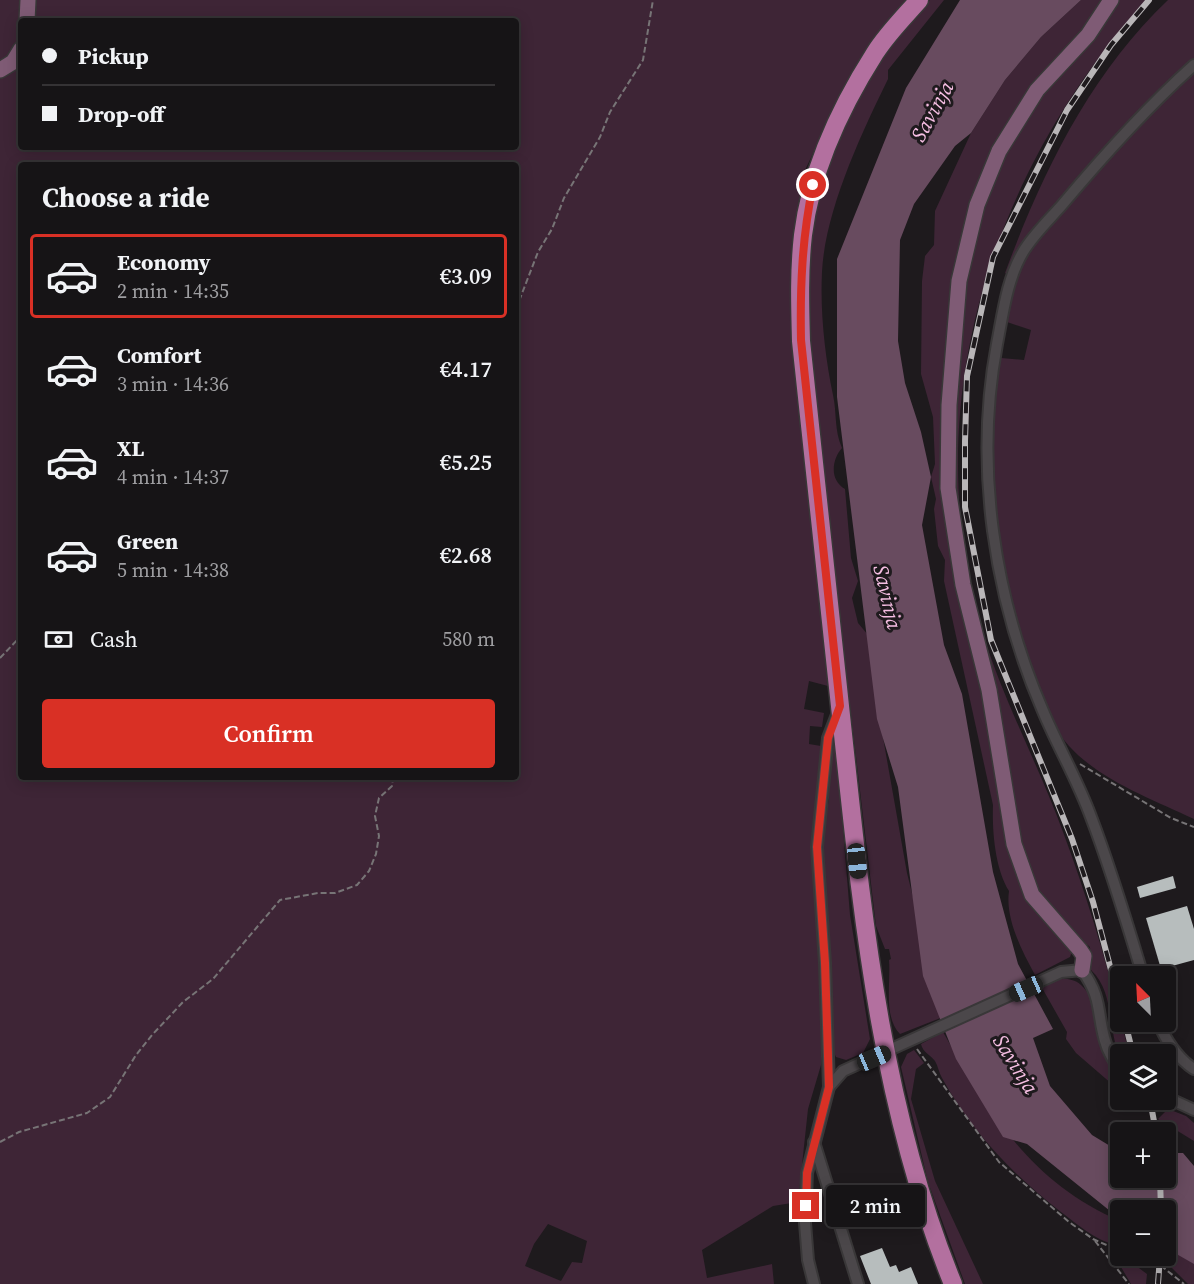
<!DOCTYPE html>
<meta charset="utf-8">
<style>
:root{--surface:#161416;--page:#1f1d1f;--text:#f1f3f6;--muted:#9e9ea1;--line:#353335;--accent:#d93025}
body{margin:0;font-family:"Source Serif 4",serif;background:var(--page);color:var(--text);height:100vh;display:flex;flex-direction:column;font-size:22px;white-space:nowrap}
*{box-sizing:border-box;margin:0}
p{font-size:20px;color:var(--muted)}
.icon{flex:none;width:33px;height:33px;fill:none;stroke:currentColor;stroke-width:2;stroke-linecap:round;stroke-linejoin:round}
.map{position:relative;flex:1;overflow:hidden}
.side{position:absolute;left:18px;top:162px;width:501px;height:618px;display:flex;flex-direction:column;background:var(--surface);border-radius:6px;box-shadow:0 3px 15px #0003,0 0 0 2px var(--line)}
.side>*{flex:none}
.guide{position:absolute;left:18px;top:18px;width:501px;height:132px;border-radius:6px;box-shadow:0 3px 15px #0003,0 0 0 2px var(--line);display:grid;align-content:center;height:132px;padding:0 24px;background:var(--surface)}
.needle{width:39px;rotate:336deg}
.buttons{position:absolute;left:1110px;top:966px;display:grid;gap:12px}
.buttons a{display:grid;place-items:center;width:66px;height:66px;border-radius:6px;background:var(--surface);box-shadow:0 3px 15px #0003,0 0 0 2px var(--line);font-size:30px}
.end{position:absolute;width:27px;height:27px;margin:-14px;border:8px solid #d93025;background:#fff;box-shadow:0 0 0 3px #fff}
.from{border-radius:50%}
.bubble{position:absolute;height:42px;border-radius:6px;background:var(--surface);box-shadow:0 3px 15px #0003,0 0 0 2px var(--line);font-size:20px;font-weight:600;line-height:42px;text-align:center}
.car{position:absolute;width:18px;height:36px;margin:-18px -9px;border-radius:8px;box-shadow:0 0 4px 2px #0007;background:linear-gradient(#222 24%,#8ab4d8 0 40%,#222 0 76%,#8ab4d8 0 86%,#222 0)}
.guide b{display:flex;align-items:center;gap:21px;height:57px;font-size:22px}
.guide b+b{border-top:2px solid var(--line)}
.guide i{width:15px;height:15px;background:var(--text)}
ul{padding:0;list-style:none}
li{display:flex;align-items:center;gap:18px;height:84px;margin:0 12px 9px;padding:0 12px;border:3px solid transparent;border-radius:6px}
li div{flex:1}
li b{display:block;font-size:22px}
li em{font-style:normal;font-weight:600}
li.on{border-color:var(--accent)}
li>.icon{width:54px;height:54px;stroke-width:1.5}
h2{padding:0 24px;font-size:27px;line-height:72px}
.pay{display:flex;align-items:center;gap:15px;height:66px;padding:0 24px;font-size:22px}
.pay p{margin-inline-start:auto}
.action{display:flex;gap:12px;margin-top:auto;padding:12px 24px}
.action a{flex:1;height:69px;border-radius:6px;background:var(--accent);color:#fff;font-size:24px;font-weight:600;line-height:69px;text-align:center}
.map>svg:first-child{display:block}
</style>
<div class="map">
<svg width="1194" height="1284" viewBox="0 0 1194 1284">
<rect width="100%" height="100%" fill="#1e1a1d"/>
<g fill="#3e2536" fill-rule="evenodd">
<path d="M0 0H24C20 26 24 48 0 64Z"/>
<path d="M33 0H907L852 73 805 170 792 242 790 286 792 330 828 686 809 681 804 709 824 713 822 727 810 726 809 744 821 746 813 860 822 1012 821 1065 808 1109 798 1202 773 1206 702 1250 707 1278 772 1264 774 1284H0V76L18 67 21 63V147H516V21H34ZM21 165H516V777H21ZM548 1224 587 1241 582 1263 572 1262 561 1281 525 1266 534 1244Z"/>
<path d="M930 0H944L888 70V79C861 134 825 211 822 272 820 313 825 356 833 395 837 413 834 430 842 448 832 459 829 480 845 489L851 558 858 581 852 598 858 623 868 635 876 698 907 873 943 1017 900 1034C883 1017 891 982 889 960L891 959 889 949H885L876 926C859 780 841 634 825 489 816 410 801 327 809 248 818 154 868 68 930 0Z"/>
<path d="M1081 0H1109L1056 65 978 193 944 439 973 633 1010 842 1072 951 1070 957 1035 975C1022 951 1005 919 1009 891 995 869 992 831 993 805L944 581 945 560 938 546 934 509 936 499 931 477 935 464 933 417 921 374 922 281 925 256 934 245 935 211 971 133 1005 80 1041 37Z"/>
<path d="M1117 0H1147C991 169 914 412 984 637 1005 704 1039 766 1063 832 1090 904 1112 980 1129 1054H1120V1057C1107 1028 1115 993 1091 970L1090 947 1050 915 1023 865 953 489 958 302 981 202 1019 123Z"/>
<path d="M1168 0H1194V63L1178 78 1007 274 1005 273C1042 173 1090 74 1168 0Z"/>
<path d="M1194 70V819C1152 799 1101 781 1069 746 1053 729 1046 706 1038 685 997 582 980 466 1001 358L1024 360 1031 330 1004 321 1010 293 1025 253 1095 170Z"/>
<path d="M831 741H836L850 915 870 1039 863 1053 846 1060 836 1057 829 1042 832 1013 819 848 829 800 826 787Z"/>
<path d="M1059 978C1067 979 1075 979 1081 985 1100 1002 1097 1036 1106 1058 1112 1071 1120 1077 1120 1091L1076 1053 1066 1039 1067 1032 1041 986Z"/>
<path d="M943 1032C989 1113 1031 1183 1120 1221V1246C1096 1241 1081 1227 1061 1212 1013 1175 971 1131 942 1078 939 1073 938 1066 935 1061 930 1054 923 1053 921 1044Z"/>
<path d="M914 1050 924 1063 916 1069 911 1099 935 1181 983 1284H965L928 1182 901 1067 907 1054Z"/>
<path d="M1168 1109 1186 1116 1194 1123V1141L1158 1119Z"/>
<path d="M1166 1249 1194 1261V1284H1188L1166 1262Z"/>
<path d="M1119 1251 1120 1256H1135L1132 1263 1147 1274 1146 1284H1131L1114 1255Z"/>
</g>
<path fill="#684b5f" d="M960 0H1081L1041 37 1005 80 971 133 955 146 914 204 900 240 898 341 905 383 921 432 931 477 922 525 944 645 962 694 993 872 1018 964 1053 1029 1033 1038 1050 1086 1092 1135 1120 1152V1178H1166V1153H1183L1194 1166V1264L1166 1248V1210H1120V1219L1027 1144 1003 1137 956 1059 923 976 898 787 877 719 837 397V259L906 88Z"/>
<g fill="#b7bdbd">
<path d="M1173 876 1176 888 1140 898 1137 887Z"/>
<path d="M1187 906 1194 929V960L1161 969 1146 918Z"/>
<path d="M882 1248 890 1267 896 1265 899 1272 911 1267 918 1284H871L860 1256Z"/>
</g>
<g fill="none" stroke-linecap="round" stroke-linejoin="round">
<defs>
<g id="street">
<path d="M1143 976C1127 923 1111 869 1091 817 1078 781 1058 747 1043 711 994 598 974 466 997 344 1003 313 1007 279 1023 252 1033 235 1049 220 1062 205 1104 155 1146 108 1194 65"/>
<path d="M1158 1022C1165 1039 1178 1059 1194 1069"/>
<path d="M829 1087 843 1071 1061 972 1082 970C1104 1000 1096 1017 1107 1047 1110 1055 1116 1064 1120 1072"/>
<path d="M1166 1097 1194 1110"/>
<path d="M814 1142 858 1284"/>
<path d="M814 1284 808 1260 805 1223 807 1173 829 1087 825 963 817 847 828 738 838 712"/>
</g>
<g id="secondary">
<path d="M27 21 28 0"/>
<path d="M0 70 13 62 21 49"/>
<path d="M1082 970 1084 956 1080 950 1032 895 1014 844 989 690 963 585 948 488 949 405 959 281 977 205 999 151 1037 90 1088 35 1111 0"/>
</g>
<path id="primary" d="M919 0C904 17 887 34 875 53 840 108 811 170 803 235 799 270 800 305 801 341 816 478 831 615 845 753 864 932 884 1115 953 1284"/>
</defs>
<use href="#street" stroke="#393738" stroke-width="14"/>
<use href="#secondary" stroke="#393738" stroke-width="18"/>
<use href="#primary" stroke="#393738" stroke-width="21"/>
<g stroke="#777476" stroke-width="2" stroke-dasharray="6 3" stroke-linecap="butt">
<path d="M516 309 538 252 552 229 564 198 600 137 610 112 643 60 653 0"/>
<path d="M0 658 21 636"/>
<path d="M1080 764 1171 818 1194 827"/>
<path d="M917 1049 999 1162 1069 1222 1093 1239 1120 1251"/>
<path d="M0 1142 19 1132 87 1113 110 1097 136 1055 152 1035 183 1002 213 979 280 900 318 893H335L357 885 369 871 376 854 379 836 375 816 379 798 392 786 393 777"/>
<path d="M1095 1241 1129 1284"/>
<path d="M1136 1256 1155 1261 1184 1284"/>
</g>
<use href="#street" stroke="#4b474a" stroke-width="10"/>
<use href="#secondary" stroke="#7f5b75" stroke-width="15"/>
<use href="#primary" stroke="#b3709f" stroke-width="18"/>
<defs>
<g id="rail">
<path d="M1120 1004 1093 902 1072 839 991 640 965 507V441L967 376 993 257 1067 110 1111 45 1149 0"/>
<path d="M1125 1022 1133 1054"/>
<path d="M1150 1100 1156 1132"/>
<path d="M1160 1178 1161 1210"/>
<path d="M1158 1284 1160 1256"/>
</g>
</defs>
<use href="#rail" stroke="#b9b6b8" stroke-width="6"/>
<use href="#rail" stroke="#1e1a1d" stroke-width="4" stroke-dasharray="11" stroke-linecap="butt"/>
</g>
<g fill="none" stroke-linecap="round" stroke-linejoin="round">
<path stroke="#d93025" stroke-width="8" d="M806 1206 807 1173 829 1087 825 963 817 847 828 738 840 706 801 340C800 287 802 238 813 185"/>
</g>
<g text-anchor="middle" dominant-baseline="central" stroke-width="6" stroke-linejoin="round" paint-order="stroke">
<g font-size="21" font-style="italic" fill="#f5bee2" stroke="#1e1a1d">
<text transform="translate(932 111) rotate(-61)">Savinja</text>
<text transform="translate(888 597) rotate(77)">Savinja</text>
<text transform="translate(1016 1064) rotate(58)">Savinja</text>
</g>
</g>
</svg>
<div class="buttons">
<a><svg class="needle" viewBox="-14 -14 28 28"><path d="M0-13l5 13h-10z" fill="#e53935"/><path d="M0 13l5-13h-10z" fill="#9e9ea1"/></svg></a>
<a><svg class="icon" aria-label="layers" viewBox="0 0 24 24"><path d="M12 4l9 5-9 5-9-5zM3 14l9 5 9-5"/></svg></a>
<a>+</a>
<a>−</a>
</div>
<i class="end from" style="left:813px;top:185px"></i>
<i class="end" style="left:806px;top:1206px"></i>
<div class="bubble" style="left:826px;top:1185px;width:99px">2 min</div>
<i class="car" style="left:857px;top:861px;rotate:174deg"></i>
<i class="car" style="left:1026px;top:989px;rotate:246deg"></i>
<i class="car" style="left:874px;top:1058px;rotate:67deg"></i>
<div class="guide">
<b><i class="from"></i>Pickup</b>
<b><i></i>Drop-off</b>
</div>
<section class="side">
<h2>Choose a ride</h2>
<ul>
<li class="on"><svg class="icon" aria-label="car" viewBox="0 0 24 24"><path d="M5 17H2v-5l4-1 3-4h7l3 4 3 1v5h-3M9 17h6M6 11h13"/><circle cx="7" cy="17" r="2"/><circle cx="17" cy="17" r="2"/></svg><div><b>Economy</b><p>2 min · 14:35</p></div><em>€3.09</em></li>
<li><svg class="icon" aria-label="car" viewBox="0 0 24 24"><path d="M5 17H2v-5l4-1 3-4h7l3 4 3 1v5h-3M9 17h6M6 11h13"/><circle cx="7" cy="17" r="2"/><circle cx="17" cy="17" r="2"/></svg><div><b>Comfort</b><p>3 min · 14:36</p></div><em>€4.17</em></li>
<li><svg class="icon" aria-label="car" viewBox="0 0 24 24"><path d="M5 17H2v-5l4-1 3-4h7l3 4 3 1v5h-3M9 17h6M6 11h13"/><circle cx="7" cy="17" r="2"/><circle cx="17" cy="17" r="2"/></svg><div><b>XL</b><p>4 min · 14:37</p></div><em>€5.25</em></li>
<li><svg class="icon" aria-label="car" viewBox="0 0 24 24"><path d="M5 17H2v-5l4-1 3-4h7l3 4 3 1v5h-3M9 17h6M6 11h13"/><circle cx="7" cy="17" r="2"/><circle cx="17" cy="17" r="2"/></svg><div><b>Green</b><p>5 min · 14:38</p></div><em>€2.68</em></li>
</ul>
<div class="pay"><svg class="icon" aria-label="cash" viewBox="0 0 24 24"><path d="M3 7h18v10H3z"/><circle cx="12" cy="12" r="2"/></svg>Cash<p>580 m</p></div>
<div class="action"><a>Confirm</a></div>
</section>
</div>
